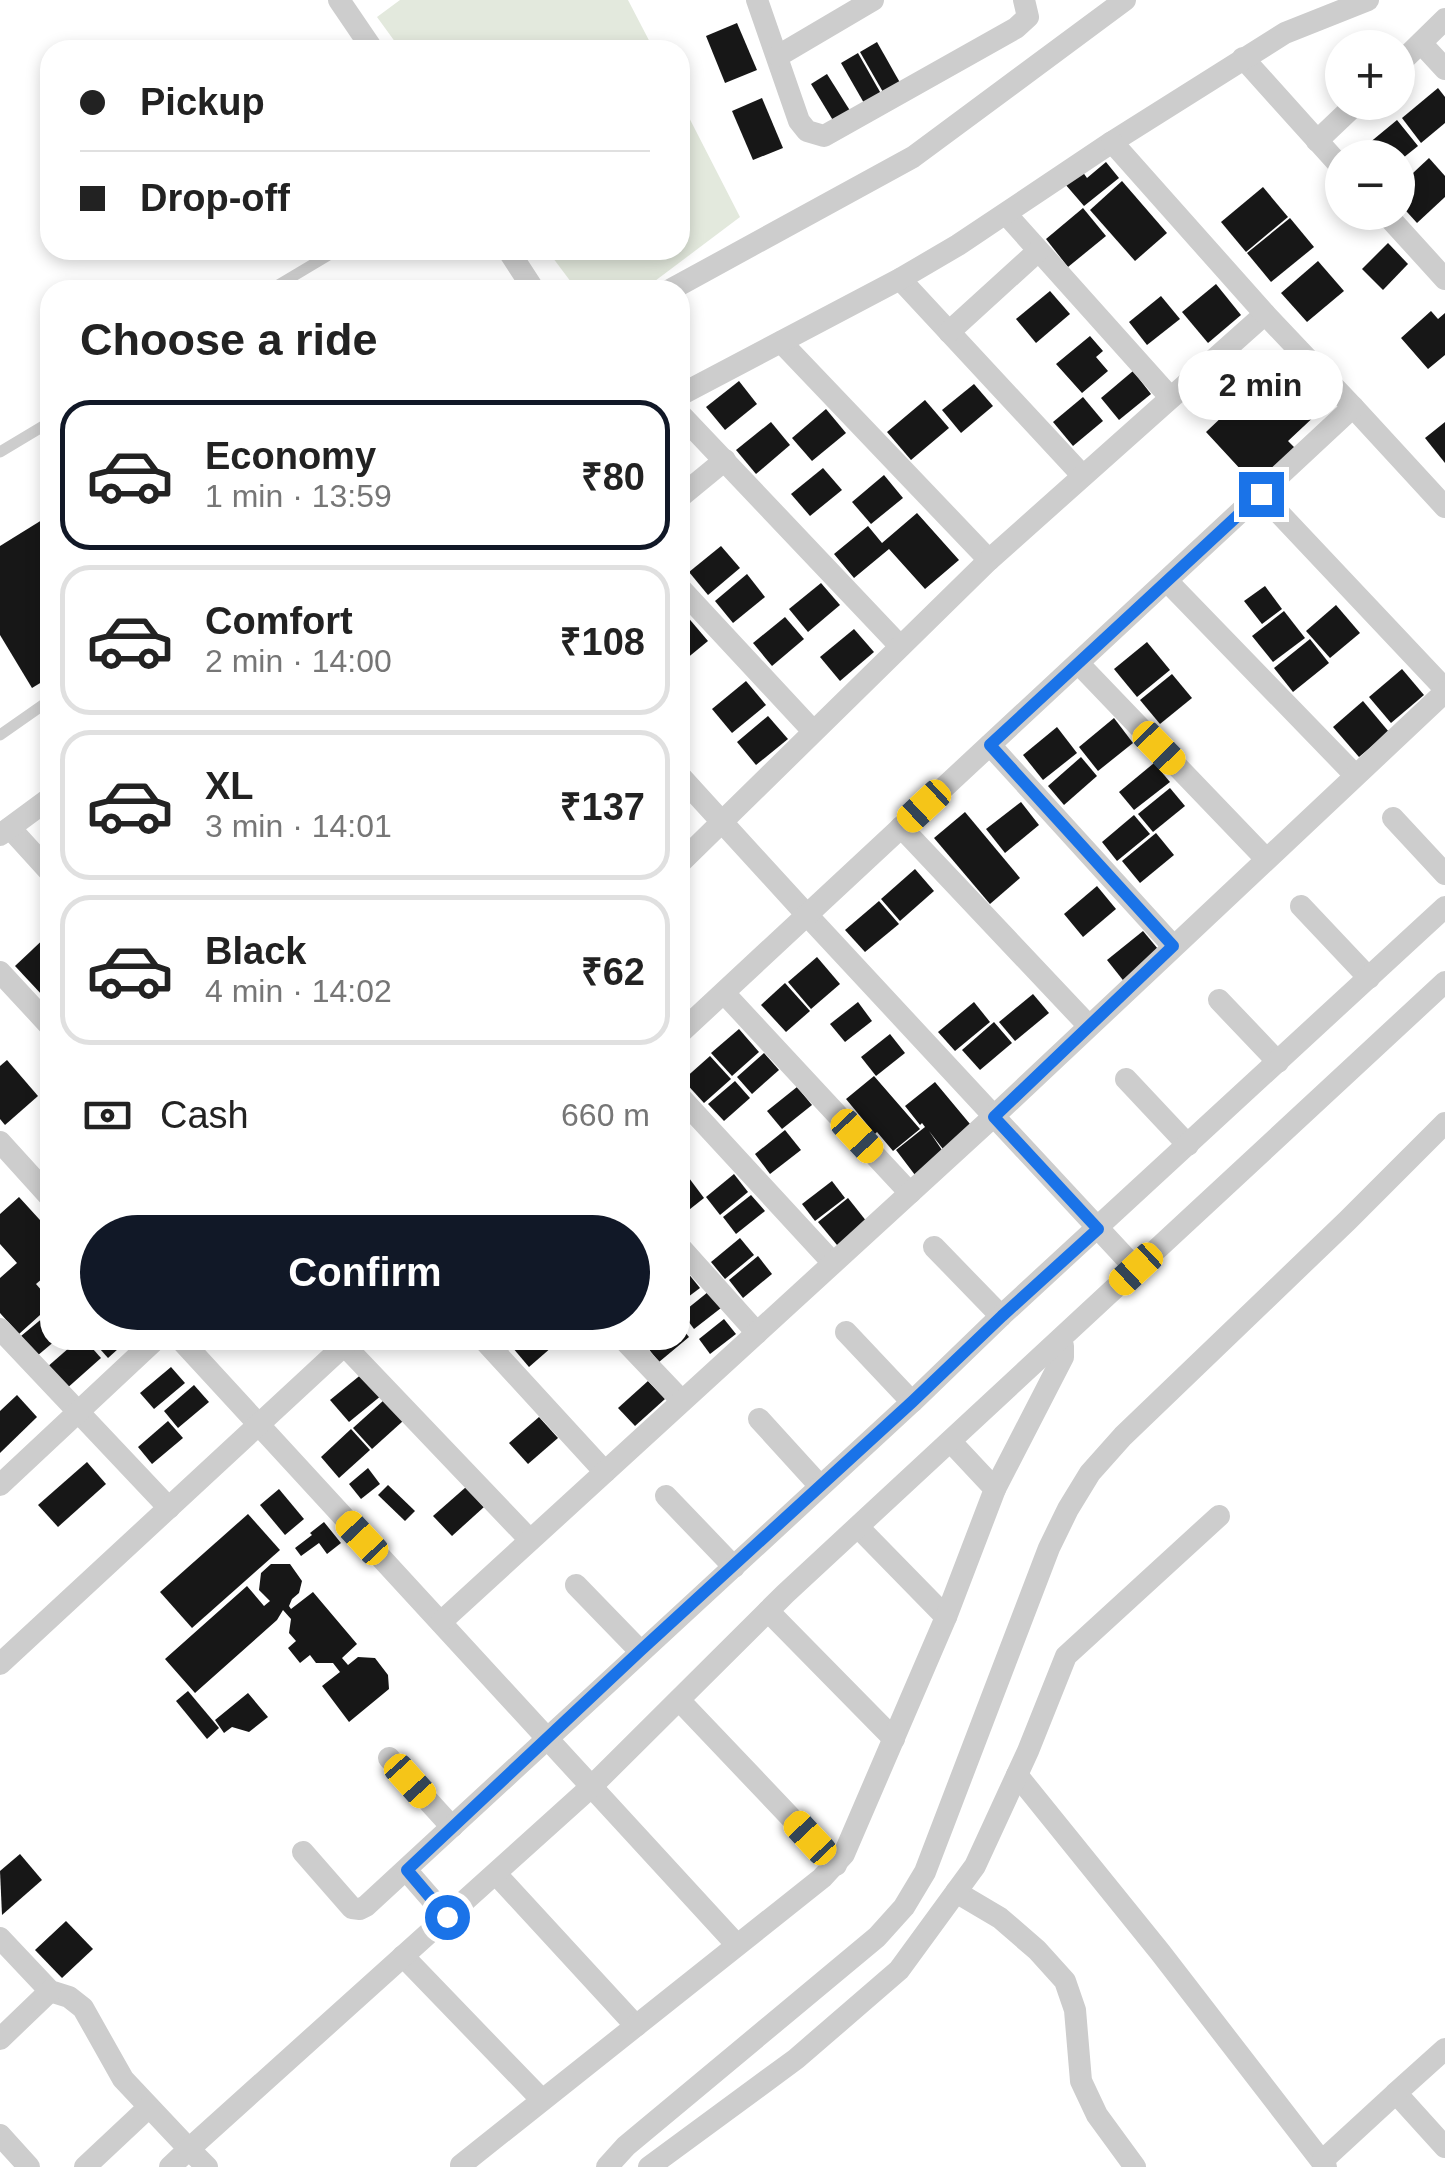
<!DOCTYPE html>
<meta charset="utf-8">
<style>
:root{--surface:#fff;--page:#f2f2f2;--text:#222;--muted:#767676;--line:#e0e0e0;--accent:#111827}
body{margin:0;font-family:Helvetica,sans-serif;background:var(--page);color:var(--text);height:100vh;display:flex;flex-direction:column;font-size:38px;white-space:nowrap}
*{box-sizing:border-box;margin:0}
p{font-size:32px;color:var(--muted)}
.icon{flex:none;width:55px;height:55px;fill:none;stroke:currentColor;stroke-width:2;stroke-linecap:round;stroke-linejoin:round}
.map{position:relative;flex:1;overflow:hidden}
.details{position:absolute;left:40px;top:280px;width:650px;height:1070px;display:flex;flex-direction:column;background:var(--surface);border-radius:30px;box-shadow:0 5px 15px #0003}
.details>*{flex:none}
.banner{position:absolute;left:40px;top:40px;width:650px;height:220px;border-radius:30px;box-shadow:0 5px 15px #0003;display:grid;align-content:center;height:220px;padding:0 40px;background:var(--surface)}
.buttons{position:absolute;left:1325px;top:30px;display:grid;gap:20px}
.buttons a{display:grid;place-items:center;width:90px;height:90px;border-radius:50%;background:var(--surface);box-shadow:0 5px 15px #0003;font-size:50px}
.end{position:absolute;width:45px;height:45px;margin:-22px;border:12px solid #1a73e8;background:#fff;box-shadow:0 0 0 5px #fff}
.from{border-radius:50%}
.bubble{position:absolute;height:70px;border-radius:35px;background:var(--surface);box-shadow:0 5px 15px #0003;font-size:32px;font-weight:700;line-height:70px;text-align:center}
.car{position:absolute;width:30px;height:60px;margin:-30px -15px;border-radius:12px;box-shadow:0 0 8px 2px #0007;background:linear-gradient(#f5c518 24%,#345 0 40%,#f5c518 0 76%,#345 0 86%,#f5c518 0)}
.banner b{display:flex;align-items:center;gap:35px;height:95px;font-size:38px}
.banner b+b{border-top:2px solid var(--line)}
.banner i{width:25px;height:25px;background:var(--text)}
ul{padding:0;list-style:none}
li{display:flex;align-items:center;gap:30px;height:150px;margin:0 20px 15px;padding:0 20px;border:5px solid var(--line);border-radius:30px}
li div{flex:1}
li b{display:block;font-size:38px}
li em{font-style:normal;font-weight:700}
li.selected{border-color:var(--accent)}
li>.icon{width:90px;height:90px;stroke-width:1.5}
h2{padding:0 40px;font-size:45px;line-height:120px}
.pay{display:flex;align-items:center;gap:25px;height:110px;padding:0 40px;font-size:38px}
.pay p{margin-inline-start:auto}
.cta{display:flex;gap:20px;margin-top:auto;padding:20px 40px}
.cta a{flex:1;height:115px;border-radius:60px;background:var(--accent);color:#fff;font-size:40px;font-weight:700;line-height:115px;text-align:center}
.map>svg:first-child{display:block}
</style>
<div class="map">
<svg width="1445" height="2167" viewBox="0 0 1445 2167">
<rect width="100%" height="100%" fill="#fff"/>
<g fill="#e3e9dd">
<path d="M400 0H628L654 50H401L377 17Z"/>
<path d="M680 100 740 217 643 290H577L547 250H680Z"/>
</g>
<g fill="#171717">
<path d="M737 23 757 70 725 83 706 36Z"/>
<path d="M877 42 903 88 887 99 860 52Z"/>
<path d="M858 53 884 99 868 110 841 63Z"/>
<path d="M827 74 854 117 837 127 811 84Z"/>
<path d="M1438 88 1445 97V123L1421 143 1402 118Z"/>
<path d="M762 98 783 148 753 160 732 111Z"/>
<path d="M1397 120 1418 146 1398 162V158H1351Z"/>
<path d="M1429 158 1445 176V197L1417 223 1398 202V187Z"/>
<path d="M1106 162 1119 178 1084 206 1065 184 1082 171 1087 178Z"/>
<path d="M1122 181 1167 233 1135 261 1090 210Z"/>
<path d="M1263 187 1288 217 1246 252 1221 222Z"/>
<path d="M1083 208 1106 236 1068 267 1046 239Z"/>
<path d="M1290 218 1314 247 1271 282 1247 253Z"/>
<path d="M1388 243 1408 264 1383 290 1362 269Z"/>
<path d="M1318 261 1344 291 1307 322 1281 293Z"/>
<path d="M1216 284 1241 315 1208 343 1182 312Z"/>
<path d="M1050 291 1070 314 1036 343 1016 319Z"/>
<path d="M1161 296 1180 319 1147 345 1129 322Z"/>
<path d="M1431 311 1438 319 1445 313V355L1428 369 1401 338Z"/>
<path d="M1090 336 1103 351 1096 357 1108 371 1082 393 1056 364Z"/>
<path d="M1133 371 1151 394 1119 420 1101 398Z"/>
<path d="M1286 376 1319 412 1288 441 1295 448 1255 485 1206 432 1245 395 1254 405Z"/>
<path d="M739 381 757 404 725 430 706 407Z"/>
<path d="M974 384 993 406 961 433 942 410Z"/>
<path d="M1083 397 1103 421 1073 446 1053 422Z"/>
<path d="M925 400 949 428 911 460 887 432Z"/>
<path d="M826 409 846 433 812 461 792 438Z"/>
<path d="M771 422 790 445 756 474 736 450Z"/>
<path d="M1445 422V463L1425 438Z"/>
<path d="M823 468 842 490 810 516 791 494Z"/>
<path d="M884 475 903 498 871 524 852 502Z"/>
<path d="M917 513 959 560 925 589 889 549 854 578 834 554 868 526 882 543Z"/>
<path d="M50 515V677L32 688 0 635V546Z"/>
<path d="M721 546 740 568 708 595 689 572Z"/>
<path d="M747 574 765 597 733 623 715 601Z"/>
<path d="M821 583 840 605 808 632 789 609Z"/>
<path d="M1265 586 1282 609 1262 624 1244 601Z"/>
<path d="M1336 605 1360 633 1330 658 1306 631Z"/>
<path d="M680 608 708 641 680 664Z"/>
<path d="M1284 611 1305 638 1273 662 1252 636Z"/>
<path d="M785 617 804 639 772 666 753 643Z"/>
<path d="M854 629 874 652 840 681 820 657Z"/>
<path d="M1310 639 1329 663 1293 692 1274 668Z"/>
<path d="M1147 642 1170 670 1137 697 1114 669Z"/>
<path d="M1402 669 1424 695 1391 723 1369 697Z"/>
<path d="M1172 674 1192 698 1160 724 1140 700Z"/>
<path d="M746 681 766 705 732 733 712 709Z"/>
<path d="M1363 701 1389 732 1359 757 1333 727Z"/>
<path d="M768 716 788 739 756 765 737 742Z"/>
<path d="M1114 718 1133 743 1098 771 1079 747Z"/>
<path d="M1057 727 1077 753 1043 780 1023 755Z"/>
<path d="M1081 757 1097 776 1064 805 1048 786Z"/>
<path d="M1154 763 1170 782 1134 810 1119 792Z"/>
<path d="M1170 788 1185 806 1153 832 1138 814Z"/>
<path d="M1021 802 1039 825 1005 853 986 829Z"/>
<path d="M965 812 1020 878 990 904 934 838Z"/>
<path d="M1134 815 1150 834 1117 861 1102 842Z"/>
<path d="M1156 833 1174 855 1140 883 1122 861Z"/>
<path d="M915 869 934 891 900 921 881 899Z"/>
<path d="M1097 886 1116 909 1083 937 1064 914Z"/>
<path d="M879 901 899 924 865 952 845 930Z"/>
<path d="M1143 931 1163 955 1126 984 1107 960Z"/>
<path d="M50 933V989L43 996 15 966Z"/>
<path d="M817 957 840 984 811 1009 788 982Z"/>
<path d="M785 983 810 1011 786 1032 761 1005Z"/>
<path d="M1033 994 1049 1013 1015 1041 999 1022Z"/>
<path d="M858 1002 872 1021 845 1042 830 1024Z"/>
<path d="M974 1002 990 1022 955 1051 938 1032Z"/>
<path d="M994 1022 1012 1043 980 1070 962 1050Z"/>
<path d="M739 1029 759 1052 732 1076 711 1053Z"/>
<path d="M890 1034 905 1053 876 1076 861 1057Z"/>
<path d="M764 1053 779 1070 752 1094 737 1077Z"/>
<path d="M710 1056 731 1079 704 1103 683 1080Z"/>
<path d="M7 1060 38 1096 5 1125 0 1119V1066Z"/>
<path d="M874 1076 920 1129 893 1151 877 1132 875 1134 846 1099Z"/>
<path d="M735 1081 750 1098 724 1121 708 1104Z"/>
<path d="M935 1082 975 1130 946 1153 929 1131 944 1153 915 1175 896 1150 925 1127 922 1123 920 1125 905 1106Z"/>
<path d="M797 1087 812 1105 782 1129 767 1111Z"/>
<path d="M785 1130 801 1150 770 1174 755 1154Z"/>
<path d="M734 1174 748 1192 720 1215 706 1197Z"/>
<path d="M689 1178 704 1198 680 1217V1185Z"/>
<path d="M832 1181 845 1198 815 1221 802 1204Z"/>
<path d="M751 1195 765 1211 736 1234 723 1217Z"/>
<path d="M19 1197 50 1231V1272L36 1284 50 1300V1306L19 1334 0 1313V1278L17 1263 0 1244V1214Z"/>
<path d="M848 1198 871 1227 842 1251 818 1222Z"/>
<path d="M740 1238 754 1255 725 1279 711 1262Z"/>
<path d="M758 1256 772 1274 743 1298 729 1280Z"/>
<path d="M683 1267 700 1288 680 1303V1269Z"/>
<path d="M708 1292 721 1308 694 1329 682 1313Z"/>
<path d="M50 1312V1340H56L37 1356 21 1336Z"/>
<path d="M724 1319 736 1334 710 1354 699 1339Z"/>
<path d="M680 1326 689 1337 659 1362 643 1342 646 1340H680Z"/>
<path d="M78 1340H85L101 1358 65 1390 46 1368Z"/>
<path d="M92 1340H128L108 1358Z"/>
<path d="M506 1340H560L529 1367Z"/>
<path d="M171 1367 185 1383 154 1409 140 1393Z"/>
<path d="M363 1373 382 1395 349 1422 330 1400Z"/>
<path d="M648 1381 665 1399 635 1426 618 1408Z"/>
<path d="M194 1385 209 1402 178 1428 164 1411Z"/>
<path d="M17 1395 37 1417 0 1453V1411Z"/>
<path d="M384 1400 403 1421 372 1449 353 1428Z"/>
<path d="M539 1417 558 1438 528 1464 509 1443Z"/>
<path d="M168 1421 183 1438 152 1464 138 1447Z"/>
<path d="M351 1429 370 1450 339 1478 321 1457Z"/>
<path d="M87 1462 106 1484 58 1527 38 1505Z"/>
<path d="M368 1468 380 1484 361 1499 349 1484Z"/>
<path d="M388 1485 415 1511 405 1521 378 1495Z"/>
<path d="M466 1487 484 1507 452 1536 433 1516Z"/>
<path d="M279 1489 304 1519 285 1535 260 1505Z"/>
<path d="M248 1514 280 1550 192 1628 160 1592Z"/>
<path d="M324 1522 341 1543 327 1554 319 1543 301 1556 295 1548 312 1535 310 1533Z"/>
<path d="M271 1564H290L302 1581 299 1593 292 1599 289 1606 291 1609 313 1592 357 1644 342 1658 348 1665 358 1657 375 1658 388 1675 389 1689 349 1722 322 1686 340 1672 333 1663H316L310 1655 300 1663 288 1648 296 1641 289 1633 291 1619 283 1610 277 1620 195 1693 165 1659 247 1586 264 1606 270 1601 259 1590 261 1573Z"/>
<path d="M188 1691 219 1728 207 1739 176 1701Z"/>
<path d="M248 1693 268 1717 249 1732 232 1727 224 1733 215 1720Z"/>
<path d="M20 1854 42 1880 2 1915 0 1871Z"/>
<path d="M66 1921 93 1949 62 1978 35 1950Z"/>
</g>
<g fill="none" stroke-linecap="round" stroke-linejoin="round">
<g stroke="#cdcdcd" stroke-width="11">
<path d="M270 290 337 250"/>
<path d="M0 452 50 422"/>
<path d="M0 735 50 700"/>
</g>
<g stroke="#cdcdcd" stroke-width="22">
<path d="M339 0 373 50"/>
<path d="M757 0 799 121 807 131 824 136 1016 28 1028 17 1024 0"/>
<path d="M1421 43 1445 69"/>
<path d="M778 56 873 0"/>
<path d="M1243 58 1342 168"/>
<path d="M1398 65 1445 19"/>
<path d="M1317 141 1358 102"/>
<path d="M1384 212 1445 279"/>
<path d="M1006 214 1170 397"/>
<path d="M508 250 534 290"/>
<path d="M900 279 1082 475"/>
<path d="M670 290 913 157 1125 0"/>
<path d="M949 332 1038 251"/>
<path d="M781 342 989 560"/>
<path d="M680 395 900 279 958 245 1112 142 1285 33 1368 0"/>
<path d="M1353 407 1445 507"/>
<path d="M680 414 900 646"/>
<path d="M1261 494 1445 689"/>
<path d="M680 497 725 460"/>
<path d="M1167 581 1355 775"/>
<path d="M680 588 813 731"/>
<path d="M1079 664 1266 859"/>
<path d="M990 745 1173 946"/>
<path d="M680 776 807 915 1136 1269"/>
<path d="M1393 818 1445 874"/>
<path d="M901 827 1088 1025"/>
<path d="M10 828 50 872"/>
<path d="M0 835 50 798"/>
<path d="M680 863 989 560 1265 314"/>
<path d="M1301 906 1369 978"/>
<path d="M0 972 50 1026"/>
<path d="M724 993 910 1193"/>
<path d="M1219 1000 1278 1062"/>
<path d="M680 1033 1353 407 1265 314 1112 142"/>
<path d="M1126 1079 1188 1145"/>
<path d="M680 1097 833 1263"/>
<path d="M0 1142 50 1197"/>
<path d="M680 1247 757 1333"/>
<path d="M934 1247 1001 1316"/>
<path d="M0 1329 169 1508"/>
<path d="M846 1332 912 1402"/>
<path d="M181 1340 737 1945"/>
<path d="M484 1340 605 1472"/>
<path d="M624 1340 682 1401"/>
<path d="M344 1345 530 1540"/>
<path d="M759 1419 820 1486"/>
<path d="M0 1485 155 1340"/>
<path d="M995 1489 1063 1357V1346L1060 1340"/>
<path d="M666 1496 734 1567"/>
<path d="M858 1527 946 1617"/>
<path d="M576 1585 640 1651"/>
<path d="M768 1611 894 1739"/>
<path d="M441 1622 993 1117 1445 692"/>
<path d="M0 1664 350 1340"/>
<path d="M679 1700 836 1865"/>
<path d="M389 1758 452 1827"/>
<path d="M1017 1775 1160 1952 1326 2167"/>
<path d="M303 1852 352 1908 360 1909 366 1906 912 1402 1001 1316 1445 907"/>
<path d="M407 1871 447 1917"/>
<path d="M496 1874 636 2026"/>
<path d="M956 1892 1000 1918 1037 1950 1065 1981 1075 2010 1081 2081 1097 2115 1135 2167"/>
<path d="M0 1938 50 1991 69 1997 83 2008 123 2079 189 2149 170 2167"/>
<path d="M403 1956 542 2100"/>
<path d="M0 2039 50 1991"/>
<path d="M1445 2049 1396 2093 1445 2147"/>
<path d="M0 2135 29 2167"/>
<path d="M1322 2161 1396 2093"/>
<path d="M461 2165 822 1878 844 1854 946 1617 995 1489 951 1442"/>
<path d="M85 2167 149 2107"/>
<path d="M207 2167 189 2149 591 1787 785 1594 1445 982"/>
<path d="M607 2167 626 2146 877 1937 904 1907 925 1872 1049 1548 1068 1509 1090 1473 1123 1436 1347 1221 1445 1123"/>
<path d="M649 2167 796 2059 899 1970 975 1866 1028 1751 1066 1656 1219 1516"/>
</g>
</g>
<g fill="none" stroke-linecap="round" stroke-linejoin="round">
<path stroke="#1a73e8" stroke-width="12" d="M447 1917 407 1870 640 1651 912 1402 1002 1316 1098 1229 994 1117 1173 946 990 745 1261 494"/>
</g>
</svg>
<div class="buttons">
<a>+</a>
<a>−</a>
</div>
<i class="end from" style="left:447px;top:1917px"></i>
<i class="end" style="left:1261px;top:494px"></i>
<div class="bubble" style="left:1178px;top:350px;width:165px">2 min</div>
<i class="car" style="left:1159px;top:748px;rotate:136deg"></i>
<i class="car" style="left:924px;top:806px;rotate:227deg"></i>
<i class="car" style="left:857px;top:1136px;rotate:137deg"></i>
<i class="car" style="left:1136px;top:1269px;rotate:227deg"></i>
<i class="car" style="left:362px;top:1538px;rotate:317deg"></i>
<i class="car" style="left:410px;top:1781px;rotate:138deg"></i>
<i class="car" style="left:810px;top:1838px;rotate:317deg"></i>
<div class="banner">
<b><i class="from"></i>Pickup</b>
<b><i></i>Drop-off</b>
</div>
<section class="details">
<h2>Choose a ride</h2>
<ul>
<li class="selected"><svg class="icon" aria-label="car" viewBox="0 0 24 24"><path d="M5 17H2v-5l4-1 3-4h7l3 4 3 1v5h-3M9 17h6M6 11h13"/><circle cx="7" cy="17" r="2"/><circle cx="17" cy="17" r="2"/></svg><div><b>Economy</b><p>1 min · 13:59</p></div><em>₹80</em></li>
<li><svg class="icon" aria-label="car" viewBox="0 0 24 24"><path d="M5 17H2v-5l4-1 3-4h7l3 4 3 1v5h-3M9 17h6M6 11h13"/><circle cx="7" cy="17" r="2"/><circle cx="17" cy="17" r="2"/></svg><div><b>Comfort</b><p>2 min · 14:00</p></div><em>₹108</em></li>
<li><svg class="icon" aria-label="car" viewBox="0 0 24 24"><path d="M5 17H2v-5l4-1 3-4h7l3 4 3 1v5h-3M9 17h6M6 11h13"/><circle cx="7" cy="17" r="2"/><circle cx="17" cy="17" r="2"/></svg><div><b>XL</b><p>3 min · 14:01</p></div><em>₹137</em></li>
<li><svg class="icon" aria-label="car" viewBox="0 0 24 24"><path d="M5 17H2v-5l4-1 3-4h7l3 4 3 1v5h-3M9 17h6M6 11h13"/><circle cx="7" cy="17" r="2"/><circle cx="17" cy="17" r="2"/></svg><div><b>Black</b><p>4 min · 14:02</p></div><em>₹62</em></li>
</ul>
<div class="pay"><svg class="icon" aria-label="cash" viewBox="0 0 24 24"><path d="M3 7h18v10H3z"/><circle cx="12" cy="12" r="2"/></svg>Cash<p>660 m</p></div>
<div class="cta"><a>Confirm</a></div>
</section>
</div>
